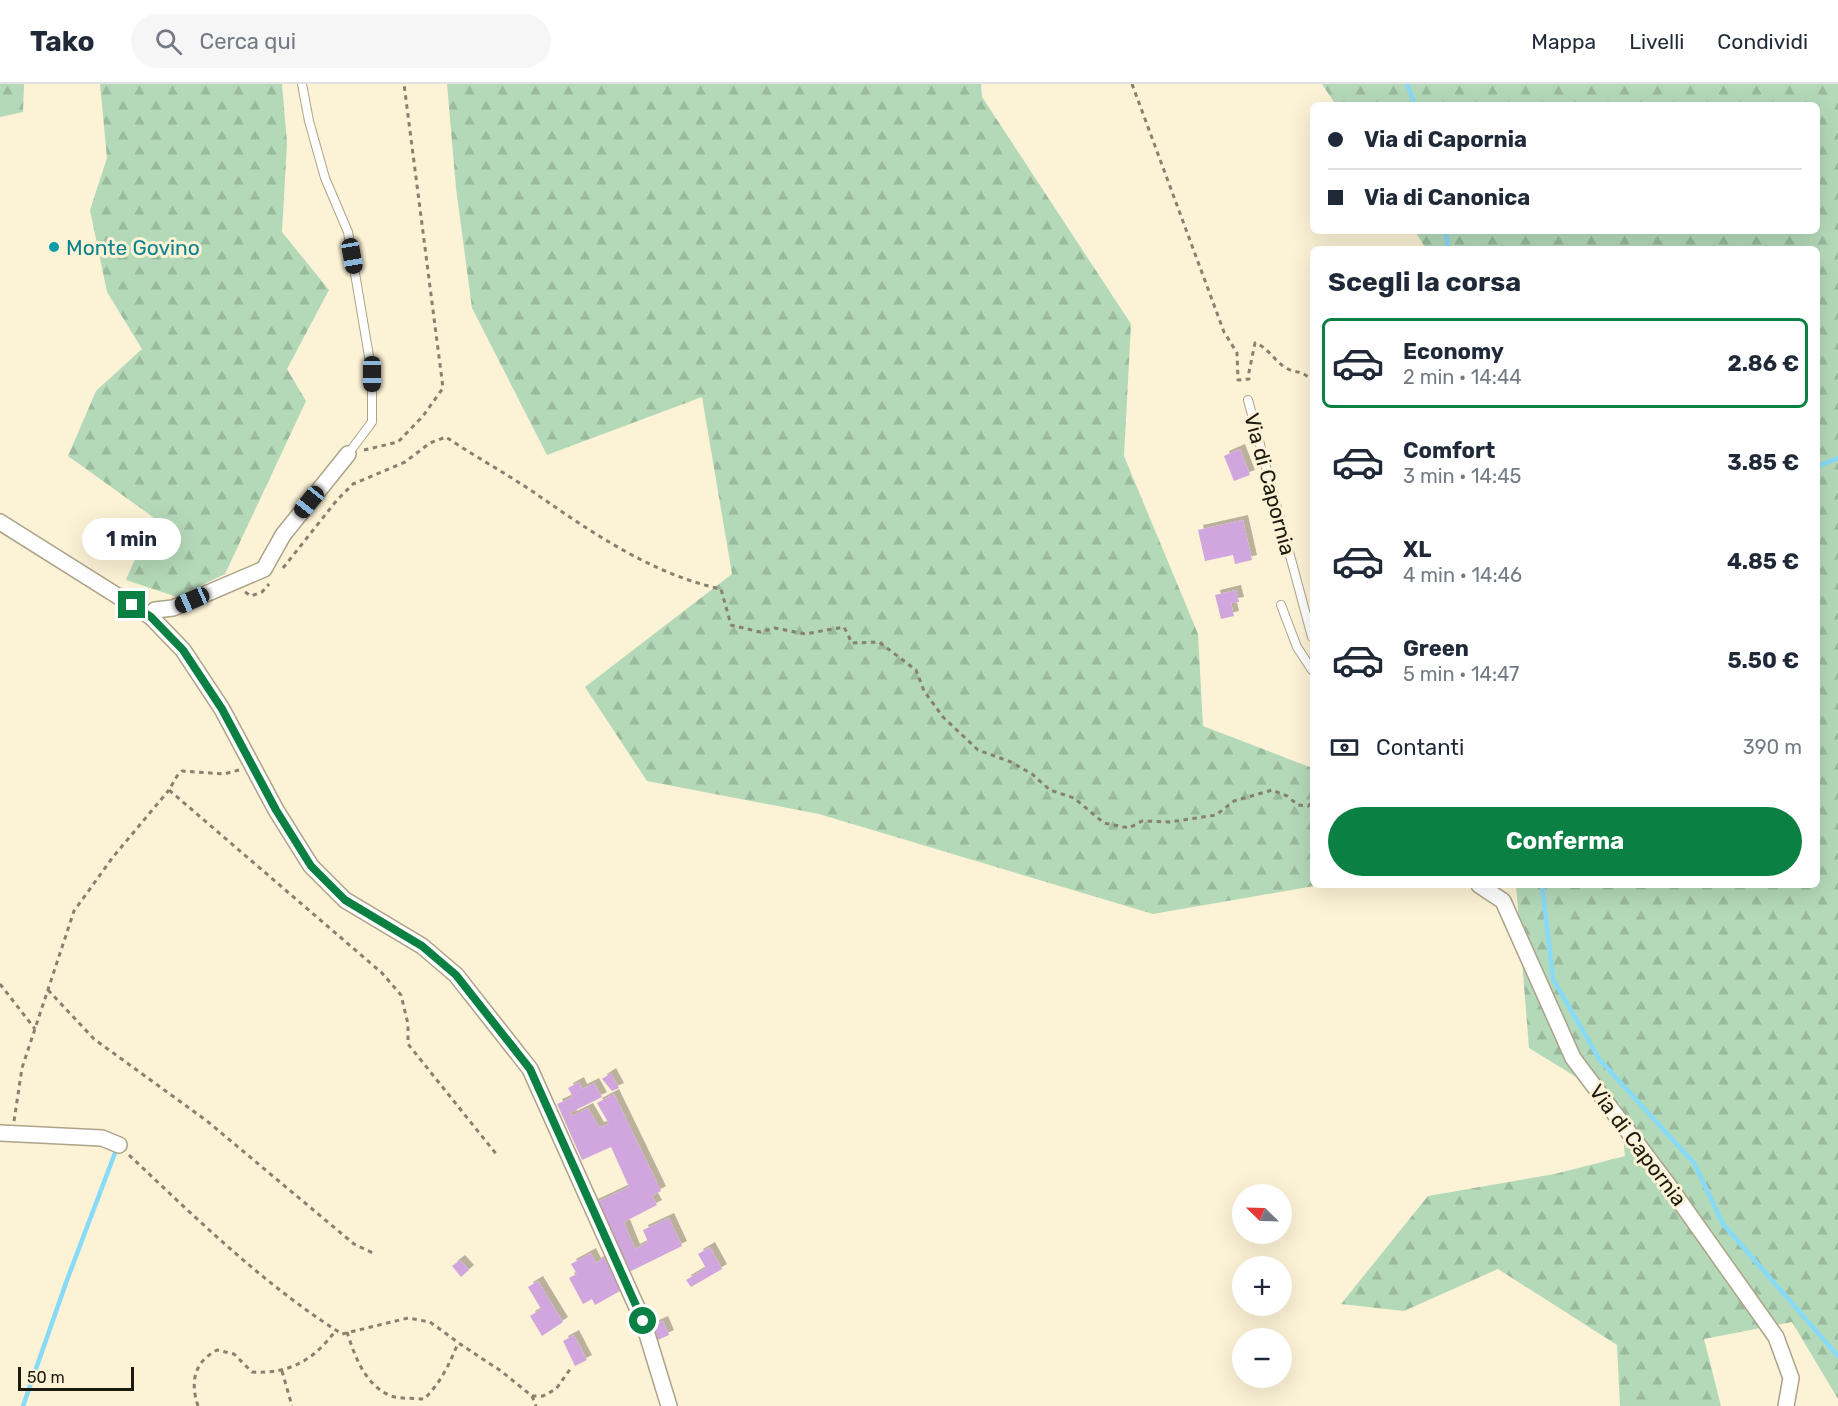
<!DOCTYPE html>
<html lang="it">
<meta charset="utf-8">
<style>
:root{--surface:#fff;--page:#f6f6f7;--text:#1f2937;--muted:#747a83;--line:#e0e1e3;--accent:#0b8043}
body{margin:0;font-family:Rubik,sans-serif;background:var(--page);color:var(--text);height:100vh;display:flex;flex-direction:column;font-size:22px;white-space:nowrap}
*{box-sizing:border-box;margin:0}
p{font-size:20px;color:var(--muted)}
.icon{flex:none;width:33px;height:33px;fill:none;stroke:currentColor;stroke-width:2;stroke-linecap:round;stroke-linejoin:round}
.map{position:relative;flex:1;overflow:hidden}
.sheet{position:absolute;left:1310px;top:162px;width:510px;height:642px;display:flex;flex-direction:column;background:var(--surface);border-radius:9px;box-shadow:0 6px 24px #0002}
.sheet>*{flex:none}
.top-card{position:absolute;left:1310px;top:18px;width:510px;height:132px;border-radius:9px;box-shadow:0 6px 24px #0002;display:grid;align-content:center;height:132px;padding:0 18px;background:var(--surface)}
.needle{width:39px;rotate:293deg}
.tools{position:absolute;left:1232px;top:1100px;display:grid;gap:12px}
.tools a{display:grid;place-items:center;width:60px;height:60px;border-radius:50%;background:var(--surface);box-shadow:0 6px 24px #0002;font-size:30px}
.scale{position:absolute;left:18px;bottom:15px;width:116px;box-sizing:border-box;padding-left:6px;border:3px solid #1c190f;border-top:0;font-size:16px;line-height:21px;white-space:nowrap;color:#1c190f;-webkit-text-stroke:4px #fcf2d5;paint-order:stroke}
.end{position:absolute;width:27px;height:27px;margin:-14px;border:8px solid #0b8043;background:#fff;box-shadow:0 0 0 3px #fff}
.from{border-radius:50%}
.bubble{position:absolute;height:42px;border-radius:21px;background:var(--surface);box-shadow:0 6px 24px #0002;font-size:20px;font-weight:700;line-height:42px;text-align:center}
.car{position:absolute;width:18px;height:36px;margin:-18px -9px;border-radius:8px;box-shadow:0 0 4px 2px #0007;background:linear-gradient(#222 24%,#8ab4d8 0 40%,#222 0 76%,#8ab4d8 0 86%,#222 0)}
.top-card b{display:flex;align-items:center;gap:21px;height:57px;font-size:22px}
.top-card b+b{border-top:2px solid var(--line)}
.top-card i{width:15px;height:15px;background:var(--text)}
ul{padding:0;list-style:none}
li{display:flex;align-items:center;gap:18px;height:90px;margin:0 12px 9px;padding:0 6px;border:3px solid transparent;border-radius:9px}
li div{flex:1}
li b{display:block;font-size:22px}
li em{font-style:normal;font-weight:700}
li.selected{border-color:var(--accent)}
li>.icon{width:54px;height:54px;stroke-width:1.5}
h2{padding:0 18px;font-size:27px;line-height:72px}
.pay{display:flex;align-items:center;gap:15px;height:66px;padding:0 18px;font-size:22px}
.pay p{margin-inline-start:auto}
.primary-button{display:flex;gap:12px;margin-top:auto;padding:12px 18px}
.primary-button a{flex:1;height:69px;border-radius:36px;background:var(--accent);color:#fff;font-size:24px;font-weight:700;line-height:69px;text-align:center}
header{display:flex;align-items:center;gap:36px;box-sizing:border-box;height:84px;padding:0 30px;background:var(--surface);border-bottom:2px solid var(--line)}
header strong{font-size:28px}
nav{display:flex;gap:33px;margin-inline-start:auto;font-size:21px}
.search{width:420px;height:54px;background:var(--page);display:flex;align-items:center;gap:15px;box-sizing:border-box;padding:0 21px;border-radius:33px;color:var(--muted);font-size:22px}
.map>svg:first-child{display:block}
</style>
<header>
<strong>Tako</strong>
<div class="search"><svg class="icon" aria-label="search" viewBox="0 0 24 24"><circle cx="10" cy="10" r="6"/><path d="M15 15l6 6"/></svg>Cerca qui</div>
<nav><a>Mappa</a><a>Livelli</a><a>Condividi</a></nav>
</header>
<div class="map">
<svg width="1838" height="1322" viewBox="0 0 1838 1322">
<defs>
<pattern id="forest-firs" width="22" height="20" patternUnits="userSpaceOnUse" patternTransform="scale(1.5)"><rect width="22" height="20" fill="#b4d9b9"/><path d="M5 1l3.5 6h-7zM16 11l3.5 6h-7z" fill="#9aba9e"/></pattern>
<filter id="shadow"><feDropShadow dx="5" dy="-5" stdDeviation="0" flood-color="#0004"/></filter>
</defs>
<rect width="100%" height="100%" fill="#fcf2d5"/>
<g fill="url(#forest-firs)">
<path d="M0 0H24L23 28 0 33Z"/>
<path d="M100 0H282L287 59 282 148 329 206 287 285 306 317 225 490 177 513 126 496 153 433 68 372 96 307 142 265 107 208 90 126 107 74Z"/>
<path d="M447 0H981L982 13 1131 240 1124 372 1198 550 1203 642 1312 684V801H1320L1153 830 819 730 647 697 585 603 732 490 702 313 547 371 472 224 456 104Z"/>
<path d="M1322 0H1838V1315L1792 1238 1704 1255 1721 1322H1620L1617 1261 1498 1185 1404 1227 1341 1220 1428 1112 1555 1090 1625 1072 1620 1020 1529 964 1516 801H1816V165H1426L1415 147H1816V21H1336Z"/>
</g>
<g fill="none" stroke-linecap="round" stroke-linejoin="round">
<g stroke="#87daf8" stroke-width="4.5">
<path d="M1407 0 1415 21"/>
<path d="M1446 147 1448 165"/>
<path d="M1816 383 1838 374"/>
<path d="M1542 801 1553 895 1599 975 1694 1079 1723 1140 1838 1272"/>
<path d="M23 1322 67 1196 115 1069"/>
</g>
</g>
<g fill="#d1a6de" filter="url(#shadow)">
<path d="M1240 365 1250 391 1234 397 1224 372Z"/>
<path d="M1243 436 1252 476 1235 480 1233 471 1205 477 1198 446Z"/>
<path d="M1236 506 1239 518 1231 519 1234 532 1221 535 1215 511Z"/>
<path d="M611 989 619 1004 612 1007 602 995Z"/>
<path d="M579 998 582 1005 594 999 602 1013 570 1029 572 1032 588 1024 599 1043 609 1040 597 1019 614 1010 661 1107 652 1112 657 1121 624 1138 635 1165 648 1158 643 1146 669 1134 682 1162 627 1189 593 1120 629 1103 611 1063 582 1076 557 1020 573 1013 568 1004Z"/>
<path d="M710 1163 722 1185 691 1203 686 1196 706 1184 698 1170Z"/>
<path d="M591 1169 596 1179 604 1174 622 1206 595 1221 592 1215 583 1220 569 1194 577 1190 571 1180Z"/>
<path d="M460 1176 469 1186 461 1193 452 1182Z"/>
<path d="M538 1197 563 1238 542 1252 530 1232 541 1225 528 1203Z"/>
<path d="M663 1237 669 1251 658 1256 652 1242Z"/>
<path d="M574 1251 587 1276 575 1282 563 1257Z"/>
</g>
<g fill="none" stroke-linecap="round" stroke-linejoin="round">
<defs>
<g id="lane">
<path d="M302 0 309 37 325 94 348 148 372 290V338L348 370"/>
<path d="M1248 316 1312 553"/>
<path d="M1281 521 1297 563 1312 586"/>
</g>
<g id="street">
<path d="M0 438 151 533 183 566 222 625 276 726 311 782 345 816 422 862 456 891 530 985 643 1237 669 1322"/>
<path d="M151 533 155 526 173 524 264 485 283 451 348 370"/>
<path d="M1479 801 1503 817 1573 974 1669 1102 1776 1253 1791 1294 1786 1322"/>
<path d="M0 1049 102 1054 119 1061"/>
</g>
</defs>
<use href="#lane" stroke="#aca388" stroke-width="10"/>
<use href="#street" stroke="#aca388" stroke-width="18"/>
<g stroke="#87816e" stroke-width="3" stroke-dasharray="4.5 4.5" stroke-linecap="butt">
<path d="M1132 0 1224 248 1237 269 1238 296 1249 295V288L1255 259C1268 263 1274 277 1286 284 1298 291 1300 284 1312 297"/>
<path d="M364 366 398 358 423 332 443 304 404 0"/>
<path d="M283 484 337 416 353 400 405 378 430 359 446 353C477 374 511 392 542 414 597 452 655 491 721 505L731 541 760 548 775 544 805 550 844 543 852 559 879 558 916 586 924 607 943 633 978 666 1011 678 1032 690 1050 706 1074 714 1104 739 1129 744 1142 737 1170 738 1216 731 1234 717 1272 706 1287 712 1298 721 1308 722 1312 719"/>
<path d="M245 508 251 512 262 508 269 500"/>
<path d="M239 686 224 690 182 687 177 692 169 706 382 889 401 911 408 940V960L497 1071"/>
<path d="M0 900 35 945"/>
<path d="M48 906 94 955 207 1037 354 1160 375 1170"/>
<path d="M14 1037 22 984 74 827 113 773 169 706"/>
<path d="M129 1071C196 1134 264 1201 342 1250L408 1234 430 1238 463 1262 501 1287 532 1312H543L556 1305 571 1284"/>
<path d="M347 1248C355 1273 365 1301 391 1312 400 1315 414 1314 424 1315 440 1300 450 1279 458 1259"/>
<path d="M282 1287 292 1322"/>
<path d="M532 1312 536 1322"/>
<path d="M198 1322C190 1298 194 1278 217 1266L234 1270 252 1288C290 1290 314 1276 336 1246"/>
</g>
<use href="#lane" stroke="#fff" stroke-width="8"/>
<use href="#street" stroke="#fff" stroke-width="15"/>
</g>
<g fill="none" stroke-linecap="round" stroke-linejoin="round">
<path stroke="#0b8043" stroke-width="8" d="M132 521 151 533 183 566 222 625 276 726 311 782 345 816 422 862 456 891 530 985 643 1237"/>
</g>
<circle fill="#0f9aa8" stroke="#fcf2d5" stroke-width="2" cx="54" cy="163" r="6"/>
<g text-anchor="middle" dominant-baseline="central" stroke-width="6" stroke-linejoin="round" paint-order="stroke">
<g font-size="21" fill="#0d838f" stroke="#fcf2d5" text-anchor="start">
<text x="66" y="163">Monte Govino</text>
</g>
<g font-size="21" fill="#1c190f" stroke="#fcf2d5">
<text transform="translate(1270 400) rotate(75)">Via di Capornia</text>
<text transform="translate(1638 1061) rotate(53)">Via di Capornia</text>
</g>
</g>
</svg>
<div class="tools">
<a><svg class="needle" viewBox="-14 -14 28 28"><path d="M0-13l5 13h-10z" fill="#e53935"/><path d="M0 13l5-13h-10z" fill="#747a83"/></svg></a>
<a>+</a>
<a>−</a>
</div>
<div class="scale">50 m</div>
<i class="end from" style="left:643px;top:1237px"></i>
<i class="end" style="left:132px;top:521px"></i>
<div class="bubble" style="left:82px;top:434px;width:99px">1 min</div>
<i class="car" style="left:352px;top:172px;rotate:170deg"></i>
<i class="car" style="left:372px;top:290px;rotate:180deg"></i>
<i class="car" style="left:309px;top:418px;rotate:219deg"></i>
<i class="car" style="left:192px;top:516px;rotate:246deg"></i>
<div class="top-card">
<b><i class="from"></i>Via di Capornia</b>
<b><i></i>Via di Canonica</b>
</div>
<section class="sheet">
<h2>Scegli la corsa</h2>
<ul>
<li class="selected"><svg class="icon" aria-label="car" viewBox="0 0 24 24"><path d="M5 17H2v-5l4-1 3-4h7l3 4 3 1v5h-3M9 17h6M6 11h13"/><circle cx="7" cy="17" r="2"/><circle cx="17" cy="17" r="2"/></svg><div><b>Economy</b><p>2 min · 14:44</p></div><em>2.86 €</em></li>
<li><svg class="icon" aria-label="car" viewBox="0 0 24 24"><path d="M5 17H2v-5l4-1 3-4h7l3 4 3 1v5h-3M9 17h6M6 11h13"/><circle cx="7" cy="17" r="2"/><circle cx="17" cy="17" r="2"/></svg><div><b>Comfort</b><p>3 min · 14:45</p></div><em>3.85 €</em></li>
<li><svg class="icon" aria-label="car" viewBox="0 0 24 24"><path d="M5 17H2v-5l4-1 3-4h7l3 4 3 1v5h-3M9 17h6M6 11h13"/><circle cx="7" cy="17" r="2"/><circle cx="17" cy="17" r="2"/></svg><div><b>XL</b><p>4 min · 14:46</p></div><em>4.85 €</em></li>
<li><svg class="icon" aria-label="car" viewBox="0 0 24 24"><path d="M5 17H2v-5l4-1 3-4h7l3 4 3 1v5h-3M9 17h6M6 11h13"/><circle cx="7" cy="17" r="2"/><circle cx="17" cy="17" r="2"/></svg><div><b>Green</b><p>5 min · 14:47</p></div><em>5.50 €</em></li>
</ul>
<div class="pay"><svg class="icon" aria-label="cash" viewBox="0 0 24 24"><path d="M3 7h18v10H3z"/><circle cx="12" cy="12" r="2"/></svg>Contanti<p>390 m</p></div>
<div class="primary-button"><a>Conferma</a></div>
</section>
</div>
